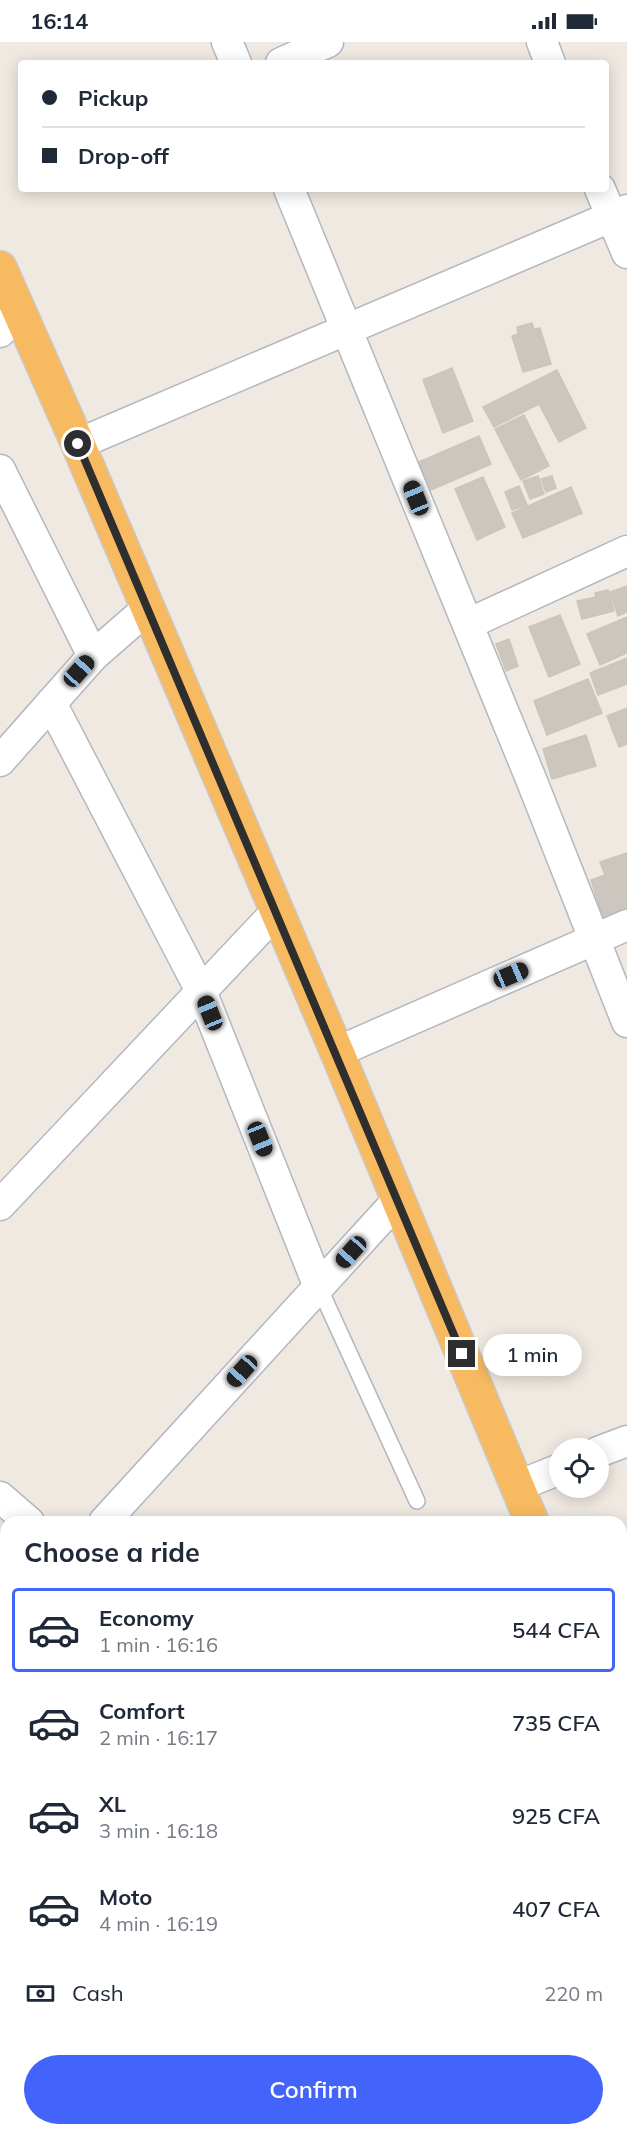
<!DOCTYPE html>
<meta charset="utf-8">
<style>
:root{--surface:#fff;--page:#f2f2f3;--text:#1f2937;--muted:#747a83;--line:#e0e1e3;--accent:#4264fb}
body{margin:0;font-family:Mulish,sans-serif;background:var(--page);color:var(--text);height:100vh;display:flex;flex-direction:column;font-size:22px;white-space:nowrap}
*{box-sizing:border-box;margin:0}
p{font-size:20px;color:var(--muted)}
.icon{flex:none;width:33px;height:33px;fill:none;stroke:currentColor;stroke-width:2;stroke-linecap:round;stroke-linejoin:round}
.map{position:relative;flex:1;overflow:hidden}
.panel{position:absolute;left:0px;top:1474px;width:627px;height:620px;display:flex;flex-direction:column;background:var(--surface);border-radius:18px 18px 0 0;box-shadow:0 3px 15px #0003}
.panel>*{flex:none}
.top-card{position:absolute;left:18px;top:18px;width:591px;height:132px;border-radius:6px;box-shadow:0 3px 15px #0003;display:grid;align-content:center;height:132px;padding:0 24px;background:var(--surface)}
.fabs{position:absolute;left:549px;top:1396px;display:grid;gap:12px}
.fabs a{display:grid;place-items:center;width:60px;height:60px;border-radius:50%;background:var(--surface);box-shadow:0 3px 15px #0003;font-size:30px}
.end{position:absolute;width:27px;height:27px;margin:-14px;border:8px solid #2e2e2e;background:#fff;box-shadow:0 0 0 3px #fff}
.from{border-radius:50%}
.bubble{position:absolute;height:42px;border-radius:21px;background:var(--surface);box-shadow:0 3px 15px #0003;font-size:20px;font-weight:600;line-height:42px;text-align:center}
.car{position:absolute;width:18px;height:36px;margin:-18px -9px;border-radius:8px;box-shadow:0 0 4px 2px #0007;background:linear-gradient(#222 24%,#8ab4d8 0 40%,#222 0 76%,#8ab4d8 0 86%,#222 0)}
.top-card b{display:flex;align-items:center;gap:21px;height:57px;font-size:22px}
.top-card b+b{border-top:2px solid var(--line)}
.top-card i{width:15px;height:15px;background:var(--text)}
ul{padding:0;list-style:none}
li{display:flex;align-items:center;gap:18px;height:84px;margin:0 12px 9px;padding:0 12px;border:3px solid transparent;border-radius:6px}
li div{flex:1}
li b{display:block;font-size:22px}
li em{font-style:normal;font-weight:600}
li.active{border-color:var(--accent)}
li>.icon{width:54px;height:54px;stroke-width:1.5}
h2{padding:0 24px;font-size:27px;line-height:72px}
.pay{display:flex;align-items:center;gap:15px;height:66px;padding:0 24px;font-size:22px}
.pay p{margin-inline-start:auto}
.cta{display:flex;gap:12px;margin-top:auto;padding:12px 24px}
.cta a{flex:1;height:69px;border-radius:36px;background:var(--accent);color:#fff;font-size:24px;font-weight:600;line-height:69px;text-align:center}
.status{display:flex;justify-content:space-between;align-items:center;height:42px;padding:0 30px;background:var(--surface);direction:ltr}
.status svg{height:16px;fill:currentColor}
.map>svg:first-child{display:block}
</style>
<div class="status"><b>16:14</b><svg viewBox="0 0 49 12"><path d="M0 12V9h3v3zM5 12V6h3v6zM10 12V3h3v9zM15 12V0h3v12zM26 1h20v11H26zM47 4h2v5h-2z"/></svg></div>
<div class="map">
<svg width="627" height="2093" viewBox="0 0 627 2093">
<rect width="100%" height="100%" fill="#efe9e1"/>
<g fill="#cbc7bf" stroke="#cbc5ba" stroke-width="1.5">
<path d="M532 281 534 287 540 286 551 322 523 330 512 294 518 292 517 285Z"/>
<path d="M452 326 473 379 443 391 423 338Z"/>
<path d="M557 328 586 386 559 400 539 362 494 385 483 365Z"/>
<path d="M524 373 549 424 521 438 495 387Z"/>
<path d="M479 394 491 422 431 448 419 420Z"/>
<path d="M538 434 544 452 530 457 523 439Z"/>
<path d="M552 434 556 446 546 450 541 437Z"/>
<path d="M483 435 505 485 477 498 455 447Z"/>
<path d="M519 444 527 463 512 468 505 450Z"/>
<path d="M571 445 582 471 523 496 512 471Z"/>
<path d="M627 544V570L618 574 610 550Z"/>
<path d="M608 548 614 569 582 577 577 559 596 555 595 551Z"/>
<path d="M560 573 580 622 549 635 529 585Z"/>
<path d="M627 575V611L600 623 587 592Z"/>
<path d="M509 597 518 624 506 629 496 602Z"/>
<path d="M627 616V642L598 653 590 631Z"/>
<path d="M588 637 602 671 547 693 534 659Z"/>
<path d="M627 666V702L619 705 607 674Z"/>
<path d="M586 693 596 724 552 737 543 707Z"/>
<path d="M627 811V868L603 876 591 838 605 833 600 820Z"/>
<path d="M0 1707 6 1712V1723L0 1730Z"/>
<path d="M4 1754 6 1756V1779L0 1786V1758Z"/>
<path d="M6 1783V1827L0 1821V1789Z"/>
<path d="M66 2088H111L106 2093H72Z"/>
<path d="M306 2088H344L340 2093H312Z"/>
<path d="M347 2088H380L376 2093H343Z"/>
</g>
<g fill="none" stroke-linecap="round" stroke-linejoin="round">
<defs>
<path id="service" d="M319 1245 417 1459"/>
<g id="minor">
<path d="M227 0 236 21"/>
<path d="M542 0 550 21"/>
<path d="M281 21 328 0"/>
<path d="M289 147 531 737 627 980"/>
<path d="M600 147 627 211"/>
<path d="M0 290 18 271"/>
<path d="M78 402 627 168"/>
<path d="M0 428 93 614"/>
<path d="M468 582 627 509"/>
<path d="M51 661 201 949 319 1245"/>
<path d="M0 719 93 614 147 567"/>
<path d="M337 1010 627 883"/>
<path d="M0 1163 276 870"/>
<path d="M598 1410 627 1399"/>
<path d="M518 1444 560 1427"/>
<path d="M0 1455 29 1480"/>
<path d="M104 1480 398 1158"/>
<path d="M0 1597 6 1590"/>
<path d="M0 1834 6 1840"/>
<path d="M621 1956 627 1950"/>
<path d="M286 2088 292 2093"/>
<path d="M492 2093 497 2088"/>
</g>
<g id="trunk">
<path d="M0 226 78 402 337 1010 532 1480"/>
<path d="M621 1697 627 1711"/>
</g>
</defs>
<use href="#service" stroke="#b4b7c1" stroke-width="18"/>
<use href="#minor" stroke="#b4b7c1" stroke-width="33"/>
<use href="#trunk" stroke="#c9c9c9" stroke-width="36"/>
<use href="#service" stroke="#fff" stroke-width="15"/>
<use href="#minor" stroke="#fff" stroke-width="30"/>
<use href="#trunk" stroke="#f8ba60" stroke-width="33"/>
</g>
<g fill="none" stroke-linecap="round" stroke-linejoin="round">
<path stroke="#2e2e2e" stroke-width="8" d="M78 402 462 1312"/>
</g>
</svg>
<div class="fabs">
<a><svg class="icon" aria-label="locate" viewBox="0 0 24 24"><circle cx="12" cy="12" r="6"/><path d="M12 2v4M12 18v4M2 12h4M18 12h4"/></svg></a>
</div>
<i class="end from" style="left:78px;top:402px"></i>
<i class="end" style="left:462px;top:1312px"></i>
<div class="bubble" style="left:483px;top:1292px;width:99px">1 min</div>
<i class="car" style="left:416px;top:456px;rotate:338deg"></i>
<i class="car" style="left:79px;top:629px;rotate:42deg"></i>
<i class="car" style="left:511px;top:933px;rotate:67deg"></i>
<i class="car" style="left:210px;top:971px;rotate:338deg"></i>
<i class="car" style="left:260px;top:1097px;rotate:158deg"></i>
<i class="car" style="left:351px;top:1210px;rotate:222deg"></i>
<i class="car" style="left:242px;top:1329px;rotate:222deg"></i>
<div class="top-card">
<b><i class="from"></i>Pickup</b>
<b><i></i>Drop-off</b>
</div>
<section class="panel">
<h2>Choose a ride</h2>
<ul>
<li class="active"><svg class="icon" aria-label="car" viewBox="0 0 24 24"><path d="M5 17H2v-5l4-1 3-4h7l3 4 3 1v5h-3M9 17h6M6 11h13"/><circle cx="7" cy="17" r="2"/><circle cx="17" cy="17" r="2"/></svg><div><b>Economy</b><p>1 min · 16:16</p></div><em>544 CFA</em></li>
<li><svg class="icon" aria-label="car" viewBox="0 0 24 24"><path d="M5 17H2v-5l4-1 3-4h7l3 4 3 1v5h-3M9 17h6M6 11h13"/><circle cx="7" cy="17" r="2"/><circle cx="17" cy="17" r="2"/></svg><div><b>Comfort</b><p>2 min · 16:17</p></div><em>735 CFA</em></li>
<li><svg class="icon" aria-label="car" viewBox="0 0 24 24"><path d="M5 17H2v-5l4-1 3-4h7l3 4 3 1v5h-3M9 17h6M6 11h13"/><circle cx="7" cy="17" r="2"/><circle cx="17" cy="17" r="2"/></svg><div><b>XL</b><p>3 min · 16:18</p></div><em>925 CFA</em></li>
<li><svg class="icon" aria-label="car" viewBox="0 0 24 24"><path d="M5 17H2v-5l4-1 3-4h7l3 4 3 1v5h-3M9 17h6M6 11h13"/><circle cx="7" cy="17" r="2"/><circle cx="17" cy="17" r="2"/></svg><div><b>Moto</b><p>4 min · 16:19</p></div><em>407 CFA</em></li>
</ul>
<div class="pay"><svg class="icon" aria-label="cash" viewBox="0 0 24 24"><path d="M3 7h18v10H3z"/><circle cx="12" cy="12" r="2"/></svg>Cash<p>220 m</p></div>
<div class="cta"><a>Confirm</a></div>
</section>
</div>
